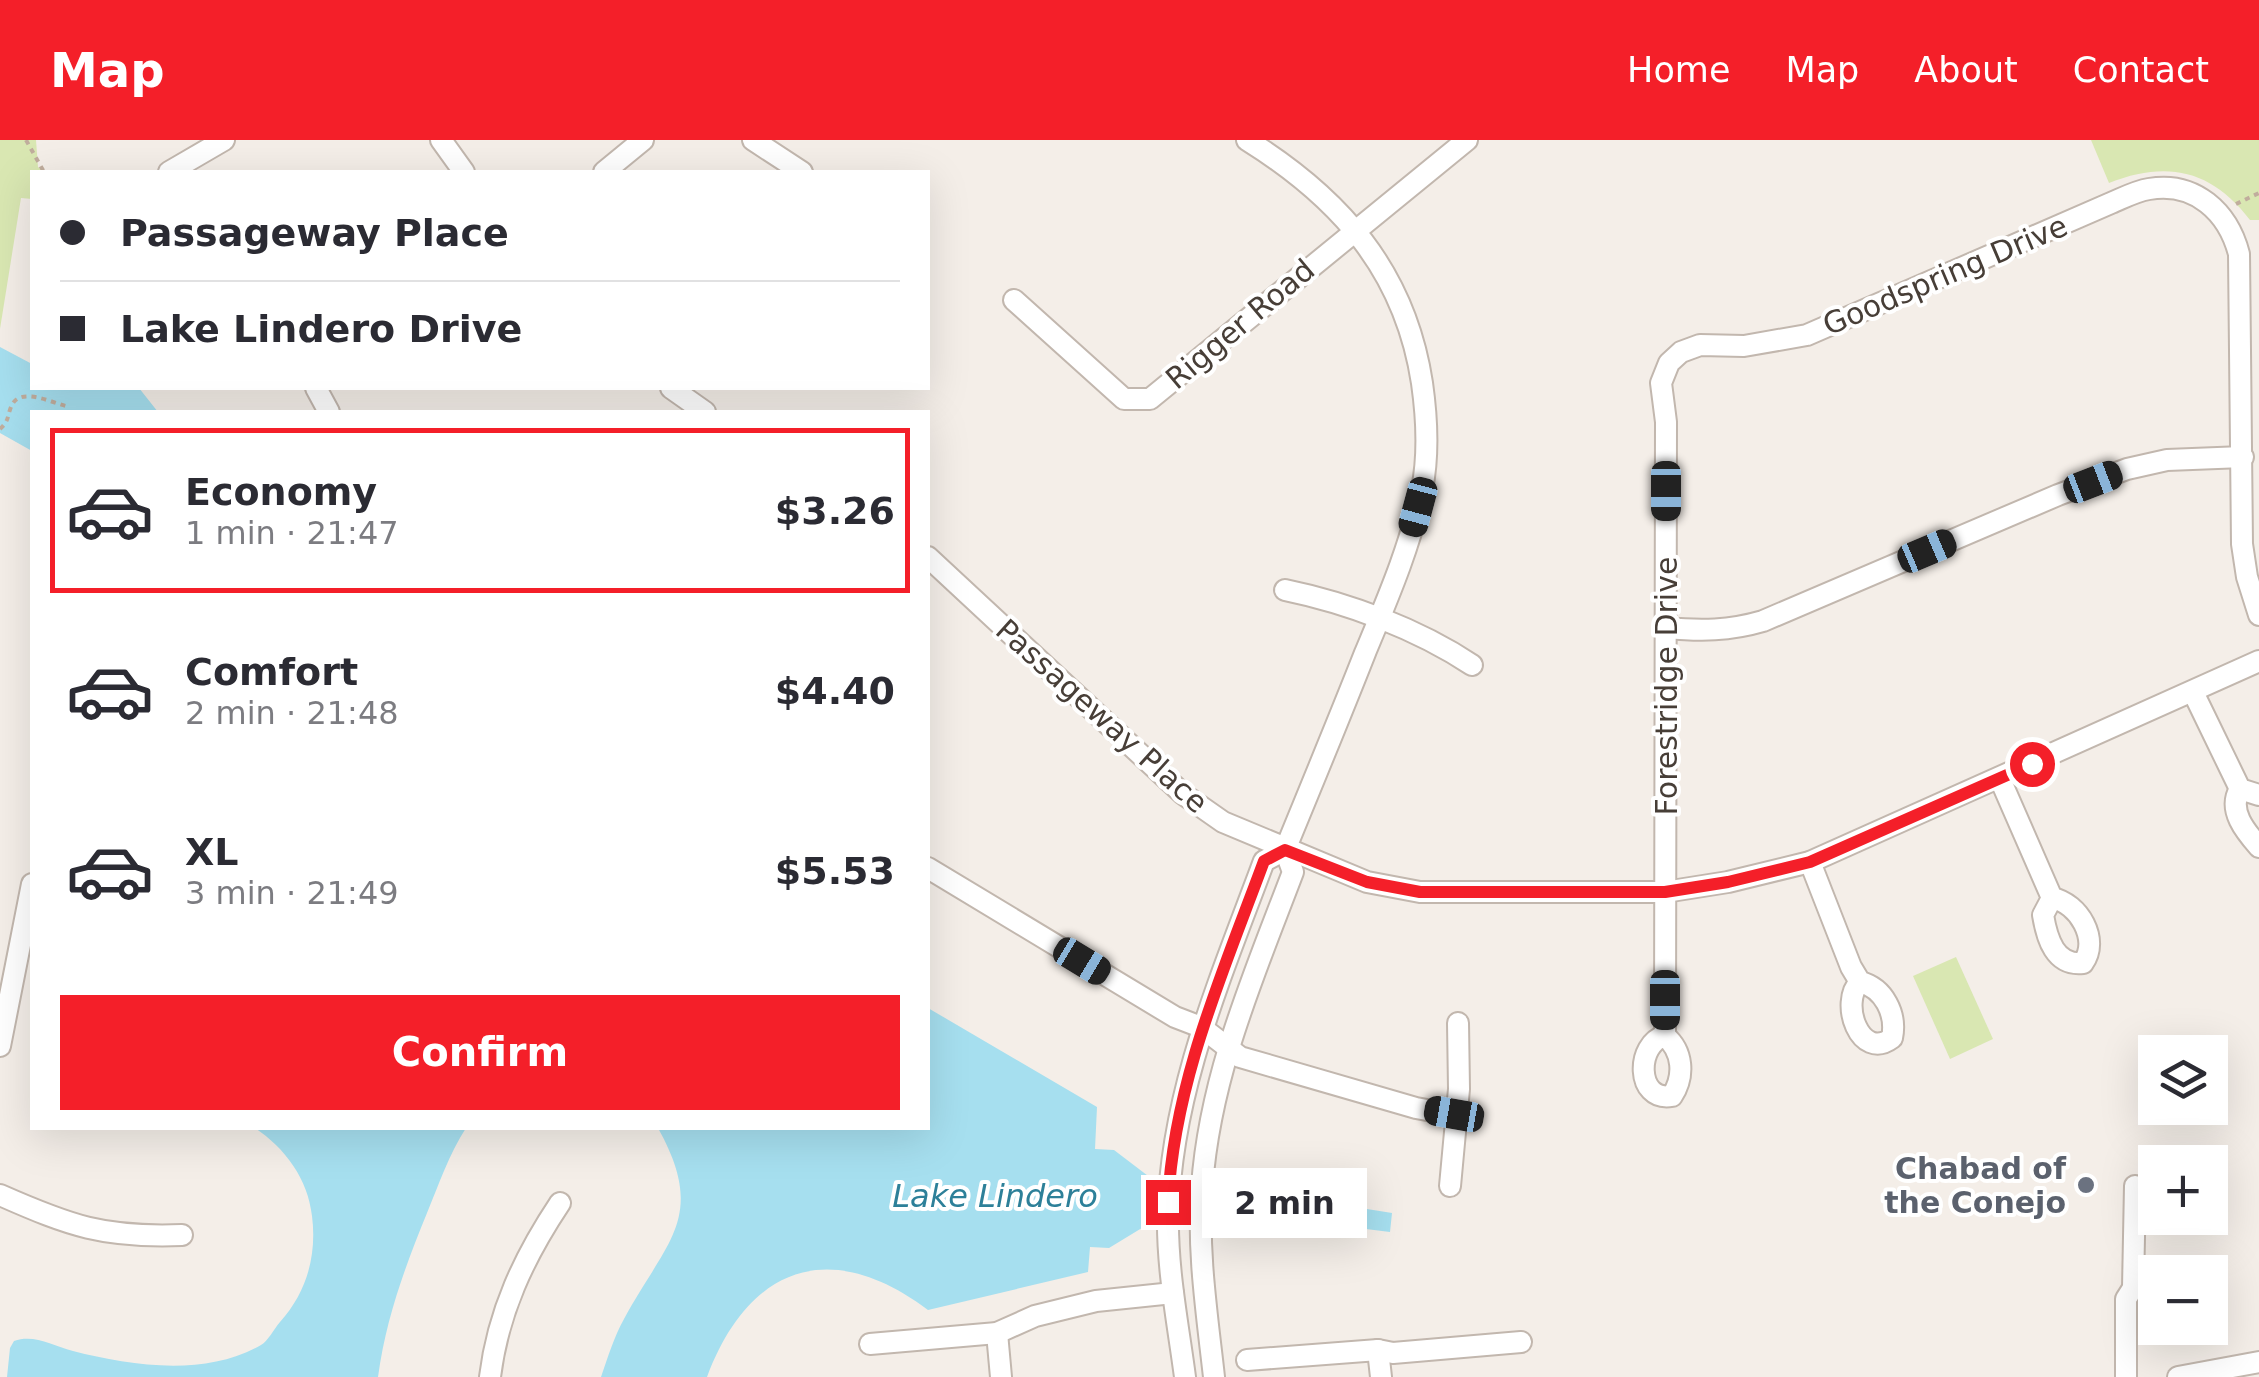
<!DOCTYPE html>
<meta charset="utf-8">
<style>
:root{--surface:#fff;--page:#f2f2f3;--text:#2b2b33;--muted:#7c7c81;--line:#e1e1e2;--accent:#f41f29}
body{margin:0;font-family:"DejaVu Sans",sans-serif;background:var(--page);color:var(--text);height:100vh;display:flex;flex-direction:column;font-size:38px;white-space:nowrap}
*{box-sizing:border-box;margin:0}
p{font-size:32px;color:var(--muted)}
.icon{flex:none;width:55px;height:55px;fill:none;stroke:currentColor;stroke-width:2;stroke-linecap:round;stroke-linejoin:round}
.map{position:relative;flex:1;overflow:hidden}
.side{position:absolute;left:30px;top:270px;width:900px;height:720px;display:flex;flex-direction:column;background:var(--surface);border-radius:0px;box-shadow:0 10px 40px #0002}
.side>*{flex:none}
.banner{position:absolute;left:30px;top:30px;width:900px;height:220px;border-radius:0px;box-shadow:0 10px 40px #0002;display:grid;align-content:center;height:220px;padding:0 30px;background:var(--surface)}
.tools{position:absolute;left:2138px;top:895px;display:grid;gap:20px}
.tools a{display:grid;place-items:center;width:90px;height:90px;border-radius:0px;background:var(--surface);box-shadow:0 10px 40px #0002;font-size:50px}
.end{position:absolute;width:45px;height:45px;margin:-22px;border:12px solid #f41f29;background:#fff;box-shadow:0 0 0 5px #fff}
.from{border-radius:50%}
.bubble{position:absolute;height:70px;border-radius:0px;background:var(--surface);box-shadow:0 10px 40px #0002;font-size:32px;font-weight:600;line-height:70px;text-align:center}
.car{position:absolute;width:30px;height:60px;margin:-30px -15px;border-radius:12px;box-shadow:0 0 8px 2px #0007;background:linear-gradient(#222 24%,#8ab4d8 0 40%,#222 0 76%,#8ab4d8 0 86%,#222 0)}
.banner b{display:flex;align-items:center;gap:35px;height:95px;font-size:38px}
.banner b+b{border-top:2px solid var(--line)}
.banner i{width:25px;height:25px;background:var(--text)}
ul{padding:18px 0 0;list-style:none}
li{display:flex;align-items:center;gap:30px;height:165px;margin:0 20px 15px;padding:0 10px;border:5px solid transparent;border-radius:0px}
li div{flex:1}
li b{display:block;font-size:38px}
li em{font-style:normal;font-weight:600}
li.selected{border-color:var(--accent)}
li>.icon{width:90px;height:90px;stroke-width:1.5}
.button{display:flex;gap:20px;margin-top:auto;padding:20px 30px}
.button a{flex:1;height:115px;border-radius:0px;background:var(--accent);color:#fff;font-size:40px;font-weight:600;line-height:115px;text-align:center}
header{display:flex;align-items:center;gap:60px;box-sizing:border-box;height:140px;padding:0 50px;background:var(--accent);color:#fff}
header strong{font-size:48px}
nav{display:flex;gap:55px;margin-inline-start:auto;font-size:35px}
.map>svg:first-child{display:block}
</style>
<header>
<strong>Map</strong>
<nav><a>Home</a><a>Map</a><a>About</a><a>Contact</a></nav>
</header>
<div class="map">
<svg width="2259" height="1237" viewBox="0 0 2259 1237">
<rect width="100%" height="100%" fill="#f4eee8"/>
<g fill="#d9e7b2">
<path d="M0 0H36L38 27 46 32H32V59L21 58 0 189Z"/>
<path d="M2091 0H2259V80H2250C2212 30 2167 20 2109 43Z"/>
<path d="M1956 817 1993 899 1950 919 1913 836Z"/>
</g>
<g fill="#a6dfef">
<path d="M0 207 32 224V248H139L158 272H32V311L0 293Z"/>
<path d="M928 868 1097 967 1095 1009 1114 1010 1156 1042 1217 1045 1392 1073 1390 1092 1215 1070 1189 1081 1155 1080 1109 1108 1090 1107 1088 1132 928 1170C831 1097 749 1125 707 1237H601C608 1217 614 1197 624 1179 666 1101 708 1078 658 988H928Z"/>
<path d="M255 988H466C449 1014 439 1044 427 1073 405 1127 386 1178 378 1237H7L10 1208 14 1201C35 1194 52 1206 73 1211 131 1226 206 1237 261 1205 268 1201 274 1189 280 1182 307 1152 317 1115 312 1076 308 1039 285 1008 255 988Z"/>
</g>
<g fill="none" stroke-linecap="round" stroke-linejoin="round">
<defs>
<g id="minor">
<path d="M441 0 464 32"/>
<path d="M753 0 802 32"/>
<path d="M169 32 224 0"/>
<path d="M604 32 643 0"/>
<path d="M1014 160 1124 259H1150L1467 0"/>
<path d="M316 248 329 272"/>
<path d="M671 248 705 272"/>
<path d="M928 417 1183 654 1223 682 1367 742 1420 752H1665L1728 742 1810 722 2259 521"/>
<path d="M1285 450C1348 463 1418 489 1472 525"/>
<path d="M1666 488C1701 491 1729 491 1763 481L2058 355 2127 329 2167 320 2243 317"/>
<path d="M2193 552 2240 649 2259 655"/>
<path d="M2000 639 2052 758C2079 763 2100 800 2083 823 2055 826 2047 799 2043 775L2052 758"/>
<path d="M2240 649C2227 670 2246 692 2259 707"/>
<path d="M1810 722 1851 827 1860 842C1884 848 1897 874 1892 898 1860 922 1839 862 1860 842"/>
<path d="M928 728 1175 877 1201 887 1240 917 1416 968 1454 975"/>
<path d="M1665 896C1636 903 1635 962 1672 956 1685 936 1683 911 1665 896L1666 282 1661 243 1669 223 1681 212 1700 205 1744 206 1807 195 2111 63C2123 58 2136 51 2149 49 2195 41 2228 72 2239 114L2242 404 2247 437 2259 475"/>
<path d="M0 906 32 744"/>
<path d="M1450 1046 1459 949 1458 883"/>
<path d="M0 1055C70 1086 104 1098 182 1095"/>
<path d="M997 1193 1001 1237"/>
<path d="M870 1204 997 1193 1035 1176 1096 1161 1173 1153"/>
<path d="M1378 1210 1381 1237"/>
<path d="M1247 1220 1378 1210 1393 1213 1521 1202"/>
<path d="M490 1237C498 1172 524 1117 560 1063"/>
<path d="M1185 1237C1178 1184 1167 1129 1168 1076 1171 951 1221 837 1264 721L1285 710C1312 644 1339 579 1365 513 1387 460 1411 405 1422 349 1429 314 1427 278 1422 243 1405 131 1340 58 1247 0"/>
<path d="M1214 1237C1207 1174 1197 1110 1202 1046 1210 935 1254 835 1293 732L1285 710"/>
<path d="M2126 1237V1159L2133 1148 2135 1046"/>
<path d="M2178 1237 2259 1222"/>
</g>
</defs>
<use href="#minor" stroke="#c2b7ae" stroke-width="24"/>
<g stroke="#c0ad9d" stroke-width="4" stroke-dasharray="5 5" stroke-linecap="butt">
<path d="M26 0 44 32"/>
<path d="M2236 64 2259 53"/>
<path d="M0 289C9 281 7 277 11 267 19 246 50 262 66 266"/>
</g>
<use href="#minor" stroke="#fff" stroke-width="20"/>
</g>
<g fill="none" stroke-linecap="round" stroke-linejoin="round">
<path stroke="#f41f29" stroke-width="12" d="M1168 1062C1174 942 1223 832 1264 721L1285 710 1367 742 1420 752H1665L1728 742 1810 722 2032 624"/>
</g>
<circle fill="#6b7280" stroke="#fff" stroke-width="4" cx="2086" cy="1045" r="10"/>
<g text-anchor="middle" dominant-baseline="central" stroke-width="8" stroke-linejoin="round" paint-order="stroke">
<g font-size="30" fill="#473e37" stroke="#fff">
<text transform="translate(1945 135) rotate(-23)">Goodspring Drive</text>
<text transform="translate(1240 184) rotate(-40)">Rigger Road</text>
<text transform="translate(1666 546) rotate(-90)">Forestridge Drive</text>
<text transform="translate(1102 576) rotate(42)">Passageway Place</text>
</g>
<g font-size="30" font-weight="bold" fill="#5b616d" stroke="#fff" text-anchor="end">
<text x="2066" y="1028">Chabad of<tspan x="2066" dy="34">the Conejo</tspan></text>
</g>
<g font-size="32" font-style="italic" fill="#2d8099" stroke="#fff">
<text x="995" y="1056">Lake Lindero</text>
</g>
</g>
</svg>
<div class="tools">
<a><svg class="icon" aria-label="layers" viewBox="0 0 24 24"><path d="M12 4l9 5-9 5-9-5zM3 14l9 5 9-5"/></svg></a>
<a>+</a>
<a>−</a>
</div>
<i class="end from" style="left:2032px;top:624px"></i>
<i class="end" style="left:1168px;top:1062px"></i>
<div class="bubble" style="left:1202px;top:1028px;width:165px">2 min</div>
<i class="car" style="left:2093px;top:342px;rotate:69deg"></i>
<i class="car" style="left:1666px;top:351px;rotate:180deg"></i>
<i class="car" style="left:1418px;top:367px;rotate:195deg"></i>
<i class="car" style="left:1927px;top:411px;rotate:67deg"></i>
<i class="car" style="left:1082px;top:821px;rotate:121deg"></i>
<i class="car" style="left:1665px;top:860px;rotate:180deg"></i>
<i class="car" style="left:1454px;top:974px;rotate:280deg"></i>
<div class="banner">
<b><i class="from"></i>Passageway Place</b>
<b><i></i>Lake Lindero Drive</b>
</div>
<section class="side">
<ul>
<li class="selected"><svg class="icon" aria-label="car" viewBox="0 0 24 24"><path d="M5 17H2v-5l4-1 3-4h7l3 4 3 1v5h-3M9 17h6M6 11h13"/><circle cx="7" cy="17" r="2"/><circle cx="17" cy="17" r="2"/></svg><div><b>Economy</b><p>1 min · 21:47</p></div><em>$3.26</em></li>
<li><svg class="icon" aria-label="car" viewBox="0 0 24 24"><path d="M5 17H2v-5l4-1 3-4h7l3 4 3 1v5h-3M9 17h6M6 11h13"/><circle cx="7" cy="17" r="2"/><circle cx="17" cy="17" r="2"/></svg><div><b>Comfort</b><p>2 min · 21:48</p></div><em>$4.40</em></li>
<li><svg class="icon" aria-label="car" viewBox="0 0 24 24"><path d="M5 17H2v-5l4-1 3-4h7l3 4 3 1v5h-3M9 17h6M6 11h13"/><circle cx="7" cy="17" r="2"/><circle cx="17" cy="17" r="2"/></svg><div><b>XL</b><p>3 min · 21:49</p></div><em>$5.53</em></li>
</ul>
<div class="button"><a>Confirm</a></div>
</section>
</div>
